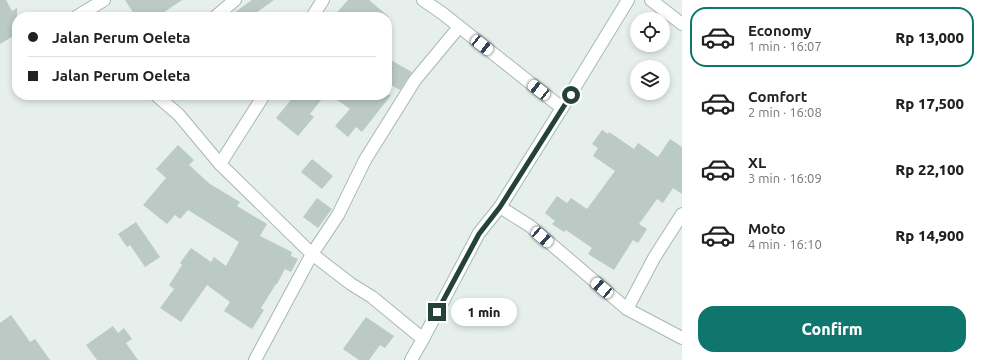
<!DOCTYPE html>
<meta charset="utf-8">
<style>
:root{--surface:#fff;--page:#f2f2f2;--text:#202124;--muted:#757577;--line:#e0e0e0;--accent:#0f766e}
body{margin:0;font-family:Ubuntu,sans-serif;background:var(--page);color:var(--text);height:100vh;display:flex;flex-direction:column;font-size:15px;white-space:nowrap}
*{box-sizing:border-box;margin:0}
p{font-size:13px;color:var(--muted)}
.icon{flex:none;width:22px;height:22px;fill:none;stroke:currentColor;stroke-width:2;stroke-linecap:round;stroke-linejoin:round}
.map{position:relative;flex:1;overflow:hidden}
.panel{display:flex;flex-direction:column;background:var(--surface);width:300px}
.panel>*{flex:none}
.guide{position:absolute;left:12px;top:12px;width:380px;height:88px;border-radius:16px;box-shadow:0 2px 6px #0003;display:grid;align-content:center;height:88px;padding:0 16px;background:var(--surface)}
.buttons{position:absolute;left:630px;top:12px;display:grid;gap:8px}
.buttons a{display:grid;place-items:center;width:40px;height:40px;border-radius:50%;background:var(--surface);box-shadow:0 2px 6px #0003;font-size:20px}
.end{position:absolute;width:18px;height:18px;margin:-9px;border:5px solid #24423a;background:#fff;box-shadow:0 0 0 2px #fff}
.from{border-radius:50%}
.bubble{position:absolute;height:28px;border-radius:14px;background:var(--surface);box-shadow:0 2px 6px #0003;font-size:13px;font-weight:800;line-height:28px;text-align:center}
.car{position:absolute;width:12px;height:24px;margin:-12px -6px;border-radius:5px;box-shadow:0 0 3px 1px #0007;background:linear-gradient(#fff 24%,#345 0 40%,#fff 0 76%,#345 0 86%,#fff 0)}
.guide b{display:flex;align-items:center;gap:14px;height:38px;font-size:15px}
.guide b+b{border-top:1px solid var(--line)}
.guide i{width:10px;height:10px;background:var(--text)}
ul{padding:7px 0 0;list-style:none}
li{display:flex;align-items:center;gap:12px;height:60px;margin:0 8px 6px;padding:0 8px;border:2px solid transparent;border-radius:16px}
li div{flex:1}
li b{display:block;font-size:15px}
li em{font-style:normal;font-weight:800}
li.current{border-color:var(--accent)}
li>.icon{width:36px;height:36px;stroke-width:1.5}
.action{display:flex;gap:8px;margin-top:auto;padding:8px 16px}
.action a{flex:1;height:46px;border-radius:16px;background:var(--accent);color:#fff;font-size:16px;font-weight:800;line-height:46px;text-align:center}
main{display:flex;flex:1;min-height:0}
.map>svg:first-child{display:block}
</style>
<main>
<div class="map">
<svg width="682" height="360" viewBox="0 0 682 360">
<rect width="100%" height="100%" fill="#e6efeb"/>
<g fill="#bbcac4">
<path d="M0 0H6L12 11 17 8V34L0 44Z"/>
<path d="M125 0H182L157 17H136Z"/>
<path d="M252 0H274L250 17H228Z"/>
<path d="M348 0H369L389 17H333Z"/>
<path d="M387 58 412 72 400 90 387 83Z"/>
<path d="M295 95H325L310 114 314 117 298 136 276 118Z"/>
<path d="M330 95H391L362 132 356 127 348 137 335 126 350 109Z"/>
<path d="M602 130 608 134 609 132 634 149 638 143 658 157 670 139 682 147V194L673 188 663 203 657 199 639 224 647 229 638 243 633 240 614 270 588 254 592 248 566 230 564 232 552 224 555 221 545 213 557 196 567 203 571 198 587 209 615 171 593 156 598 148 592 144Z"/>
<path d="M178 145 194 160 189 165 210 184 240 202 237 206 267 224 260 236 292 252 291 256 298 259 291 272 285 269 277 284H276L261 308 264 310 252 329 224 311 230 302 207 285 181 322 160 308 174 289 169 285 182 265 180 263 191 248 211 262 214 257 226 266 239 242 188 210 180 219 175 215 167 224 143 205 166 178 156 169Z"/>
<path d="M312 159 333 176 322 189 301 172Z"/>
<path d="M317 198 332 209 318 228 303 217Z"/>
<path d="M136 222 160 257 145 267 130 245 127 247 118 234Z"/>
<path d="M11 315 30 342 35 339 50 360H0V323Z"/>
<path d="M366 317 394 336 385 348 380 345 369 360H359L343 349Z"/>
<path d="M113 326 118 333 124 328 132 339 126 343 138 360H97L86 345Z"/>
</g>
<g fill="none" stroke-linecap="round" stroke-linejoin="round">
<defs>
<g id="street">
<path d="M423 0 442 13 562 108"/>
<path d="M651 0 682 24"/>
<path d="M76 17 104 0"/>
<path d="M215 17 235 0"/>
<path d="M312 17 323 0"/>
<path d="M156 95 179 115 220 164 312 254 351 284 372 297 423 339"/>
<path d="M220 164 264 95"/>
<path d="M500 207 530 226 627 309 654 258 682 214"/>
<path d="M627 309 682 338"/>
<path d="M255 360 312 254 338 215 365 160 415 80 459 27"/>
</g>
<path id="secondary" d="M411 360 423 339 479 233 500 207 562 108 628 0"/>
</defs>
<use href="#street" stroke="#a8b8b2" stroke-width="14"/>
<use href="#secondary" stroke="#a4bbb3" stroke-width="14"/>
<use href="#street" stroke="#fff" stroke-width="12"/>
<use href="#secondary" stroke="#fff" stroke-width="12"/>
</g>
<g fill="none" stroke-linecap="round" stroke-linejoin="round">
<path stroke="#24423a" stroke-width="5" d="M437 312 479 234 500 207 571 95"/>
</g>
</svg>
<div class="buttons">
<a><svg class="icon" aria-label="locate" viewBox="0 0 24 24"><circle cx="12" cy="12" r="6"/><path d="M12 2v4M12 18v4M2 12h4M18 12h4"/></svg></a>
<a><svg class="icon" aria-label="layers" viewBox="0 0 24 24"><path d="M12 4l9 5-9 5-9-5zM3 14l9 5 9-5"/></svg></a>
</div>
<i class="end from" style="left:571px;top:95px"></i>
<i class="end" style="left:437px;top:312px"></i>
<div class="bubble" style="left:451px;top:298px;width:66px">1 min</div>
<i class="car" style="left:482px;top:45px;rotate:128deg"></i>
<i class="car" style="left:539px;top:90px;rotate:308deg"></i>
<i class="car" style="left:542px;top:237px;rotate:131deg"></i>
<i class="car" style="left:602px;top:288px;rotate:311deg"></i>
<div class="guide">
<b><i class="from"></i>Jalan Perum Oeleta</b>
<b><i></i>Jalan Perum Oeleta</b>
</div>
</div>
<section class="panel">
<ul>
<li class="current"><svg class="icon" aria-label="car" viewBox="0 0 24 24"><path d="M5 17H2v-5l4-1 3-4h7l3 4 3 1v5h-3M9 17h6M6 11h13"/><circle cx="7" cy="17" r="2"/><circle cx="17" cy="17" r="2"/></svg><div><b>Economy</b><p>1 min · 16:07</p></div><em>Rp 13,000</em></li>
<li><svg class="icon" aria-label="car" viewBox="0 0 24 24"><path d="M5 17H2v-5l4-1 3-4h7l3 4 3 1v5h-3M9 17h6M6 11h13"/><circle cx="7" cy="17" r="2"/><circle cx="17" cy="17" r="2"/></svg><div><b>Comfort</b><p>2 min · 16:08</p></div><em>Rp 17,500</em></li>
<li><svg class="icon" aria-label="car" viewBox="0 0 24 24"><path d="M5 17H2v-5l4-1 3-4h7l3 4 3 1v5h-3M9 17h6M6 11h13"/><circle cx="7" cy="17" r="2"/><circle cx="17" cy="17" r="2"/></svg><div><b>XL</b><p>3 min · 16:09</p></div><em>Rp 22,100</em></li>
<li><svg class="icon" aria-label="car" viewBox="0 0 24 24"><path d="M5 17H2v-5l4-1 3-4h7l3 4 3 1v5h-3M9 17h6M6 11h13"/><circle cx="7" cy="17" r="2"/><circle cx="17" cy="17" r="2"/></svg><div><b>Moto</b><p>4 min · 16:10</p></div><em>Rp 14,900</em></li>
</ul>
<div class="action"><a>Confirm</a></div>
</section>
</main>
